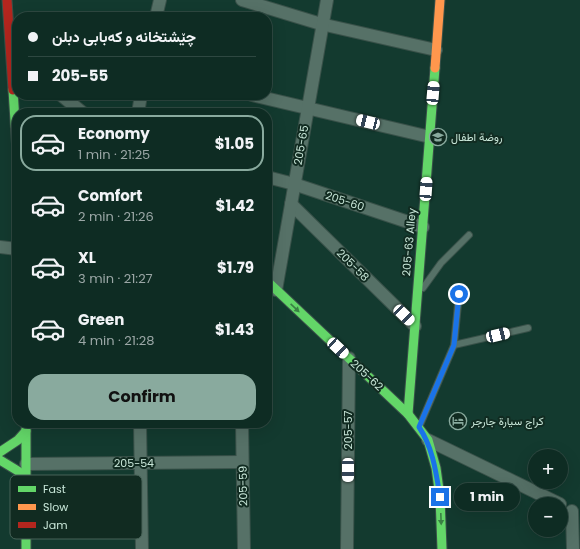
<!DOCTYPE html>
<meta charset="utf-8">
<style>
:root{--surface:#0e2c23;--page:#17342b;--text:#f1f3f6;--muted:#9ba7a6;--line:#2e4841;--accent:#89aa9e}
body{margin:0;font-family:Poppins,Vazirmatn,sans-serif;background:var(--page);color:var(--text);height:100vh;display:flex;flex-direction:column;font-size:15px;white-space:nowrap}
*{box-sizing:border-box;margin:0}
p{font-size:13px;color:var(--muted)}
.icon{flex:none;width:22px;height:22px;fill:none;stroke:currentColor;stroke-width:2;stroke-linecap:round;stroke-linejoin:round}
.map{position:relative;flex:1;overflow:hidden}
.sheet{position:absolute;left:12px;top:108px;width:260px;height:320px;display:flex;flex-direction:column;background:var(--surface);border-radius:16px;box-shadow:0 4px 16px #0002,0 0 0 1px var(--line)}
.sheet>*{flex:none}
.guide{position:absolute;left:12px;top:12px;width:260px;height:88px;border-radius:16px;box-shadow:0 4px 16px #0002,0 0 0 1px var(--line);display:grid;align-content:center;height:88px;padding:0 16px;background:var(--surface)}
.tools{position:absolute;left:528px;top:449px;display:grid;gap:8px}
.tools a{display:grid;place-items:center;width:40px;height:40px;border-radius:50%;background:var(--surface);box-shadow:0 4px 16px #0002,0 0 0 1px var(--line);font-size:20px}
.end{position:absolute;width:18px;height:18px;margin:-9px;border:5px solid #1a73e8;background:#fff;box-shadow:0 0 0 2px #fff}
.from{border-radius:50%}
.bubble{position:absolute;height:28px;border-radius:14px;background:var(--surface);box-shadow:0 4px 16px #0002,0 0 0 1px var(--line);font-size:13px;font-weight:700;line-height:28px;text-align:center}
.car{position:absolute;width:12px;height:24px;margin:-12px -6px;border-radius:5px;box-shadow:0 0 3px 1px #0007;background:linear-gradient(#fff 24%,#345 0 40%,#fff 0 76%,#345 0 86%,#fff 0)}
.guide b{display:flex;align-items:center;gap:14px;height:38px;font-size:15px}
.guide b+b{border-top:1px solid var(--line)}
.guide i{width:10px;height:10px;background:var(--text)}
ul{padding:7px 0 0;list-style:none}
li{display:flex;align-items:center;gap:12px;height:56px;margin:0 8px 6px;padding:0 8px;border:2px solid transparent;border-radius:16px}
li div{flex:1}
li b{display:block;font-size:15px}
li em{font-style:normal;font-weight:700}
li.current{border-color:var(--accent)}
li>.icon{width:36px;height:36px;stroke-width:1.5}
.button{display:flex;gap:8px;margin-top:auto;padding:8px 16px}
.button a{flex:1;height:46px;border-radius:16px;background:var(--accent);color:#111;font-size:16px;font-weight:700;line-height:46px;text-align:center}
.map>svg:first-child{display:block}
</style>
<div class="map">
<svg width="580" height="549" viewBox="0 0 580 549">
<rect width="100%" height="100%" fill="#133a2f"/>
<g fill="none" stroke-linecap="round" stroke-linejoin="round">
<defs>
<g id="lane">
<path d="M423 288 441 263 469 235"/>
<path d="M454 345 528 328"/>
<path d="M420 425 454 345 459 294"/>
</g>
<g id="street">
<path d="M242 0 321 24 436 50"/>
<path d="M156 17 160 0"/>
<path d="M61 95 83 113"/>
<path d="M252 95 430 137"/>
<path d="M138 113 141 95"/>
<path d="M267 177 294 184 423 227"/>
<path d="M291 204 415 326"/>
<path d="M0 247 17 249"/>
<path d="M276 290 327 0"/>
<path d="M140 423 142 549"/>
<path d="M242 423 244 549"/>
<path d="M428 440 560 504"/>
<path d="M26 464 242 462"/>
<path d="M572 511 573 549"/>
<path d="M347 549 349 358"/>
</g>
<g id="fast">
<path d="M13 90 17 152"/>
<path d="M267 281 408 414 428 440 436 468 440 497 442 549"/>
<path d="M408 414 435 68"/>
<path d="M26 423V549"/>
<path d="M0 452 18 440 26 431"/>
<path d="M0 460 18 471 26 479"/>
</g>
<path id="slow" d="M435 68 440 0"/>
<path id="jam" d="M7 0 13 90"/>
</defs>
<use href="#lane" stroke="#395149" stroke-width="8"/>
<use href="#street" stroke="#395149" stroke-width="14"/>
<use href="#fast" stroke="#395149" stroke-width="11"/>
<use href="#slow" stroke="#395149" stroke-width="11"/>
<use href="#jam" stroke="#395149" stroke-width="11"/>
<use href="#lane" stroke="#567167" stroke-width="6"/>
<use href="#street" stroke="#567167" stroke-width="12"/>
<use href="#fast" stroke="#63d668" stroke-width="9"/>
<use href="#slow" stroke="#ff974d" stroke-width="9"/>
<use href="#jam" stroke="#b3261e" stroke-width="9"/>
</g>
<defs><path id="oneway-solid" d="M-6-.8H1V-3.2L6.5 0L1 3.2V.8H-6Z"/></defs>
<g fill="#3a8044">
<use href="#oneway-solid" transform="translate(295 308) rotate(43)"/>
<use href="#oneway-solid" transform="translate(441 519) rotate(88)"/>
</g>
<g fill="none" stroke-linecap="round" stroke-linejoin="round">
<path stroke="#1a73e8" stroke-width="5" d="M440 497C436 472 433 448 419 427L454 345 459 294"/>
</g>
<defs>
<symbol id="school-ring" viewBox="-11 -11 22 22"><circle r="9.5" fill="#112b21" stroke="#89aa9e" stroke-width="1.5"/><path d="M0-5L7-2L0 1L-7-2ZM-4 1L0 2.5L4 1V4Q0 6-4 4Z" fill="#89aa9e"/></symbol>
<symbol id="hotel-ring" viewBox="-11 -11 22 22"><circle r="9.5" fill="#112b21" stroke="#89aa9e" stroke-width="1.5"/><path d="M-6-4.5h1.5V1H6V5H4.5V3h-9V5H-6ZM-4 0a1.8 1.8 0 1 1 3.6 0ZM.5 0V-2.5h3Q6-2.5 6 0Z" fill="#89aa9e"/></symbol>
</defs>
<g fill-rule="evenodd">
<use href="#school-ring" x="428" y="127" width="20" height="20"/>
<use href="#hotel-ring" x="448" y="411" width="20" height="20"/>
</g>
<g text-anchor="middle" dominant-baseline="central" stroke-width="4" stroke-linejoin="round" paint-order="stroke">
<g font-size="11" fill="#c9e7d9" stroke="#112b21" text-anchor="start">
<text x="451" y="137">روضة اطفال</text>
<text x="471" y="421">كراج سيارة جارجر</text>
</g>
<g font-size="11" fill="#c9e7d9" stroke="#112b21">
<text transform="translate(301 145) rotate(-80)">205-65</text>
<text transform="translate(345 201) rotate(18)">205-60</text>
<text transform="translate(409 242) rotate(-85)">205-63 Alley</text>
<text transform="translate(353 265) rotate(45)">205-58</text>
<text transform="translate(367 375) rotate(43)">205-62</text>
<text transform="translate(348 430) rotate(-90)">205-57</text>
<text x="134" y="463">205-54</text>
<text transform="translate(243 486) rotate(-91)">205-59</text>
</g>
</g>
<rect x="10" y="475" width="132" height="64" rx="6" fill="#112b21" stroke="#486358" stroke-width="1"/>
<rect x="18" y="486" width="18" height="6" fill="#63d668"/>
<rect x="18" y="504" width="18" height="6" fill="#ff974d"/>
<rect x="18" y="522" width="18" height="6" fill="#b3261e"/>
<g font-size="11" fill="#c9e7d9">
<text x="43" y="493">Fast</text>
<text x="43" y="511">Slow</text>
<text x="43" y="529">Jam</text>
</g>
</svg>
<div class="tools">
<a>+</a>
<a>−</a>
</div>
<i class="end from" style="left:459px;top:294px"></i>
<i class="end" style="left:440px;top:497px"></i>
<div class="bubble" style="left:454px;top:483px;width:66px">1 min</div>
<i class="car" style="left:433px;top:93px;rotate:5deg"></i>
<i class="car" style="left:368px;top:122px;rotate:284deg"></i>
<i class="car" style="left:426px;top:189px;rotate:4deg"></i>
<i class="car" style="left:404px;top:315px;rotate:134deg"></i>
<i class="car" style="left:498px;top:335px;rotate:77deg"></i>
<i class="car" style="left:338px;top:348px;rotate:133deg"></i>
<i class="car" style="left:348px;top:470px;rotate:180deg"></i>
<div class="guide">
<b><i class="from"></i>چێشتخانە‌ و كە‌بابی دبلن</b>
<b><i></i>205-55</b>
</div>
<section class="sheet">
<ul>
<li class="current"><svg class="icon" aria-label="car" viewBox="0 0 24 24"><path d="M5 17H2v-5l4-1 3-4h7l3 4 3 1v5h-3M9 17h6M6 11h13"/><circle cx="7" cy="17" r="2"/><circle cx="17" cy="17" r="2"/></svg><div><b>Economy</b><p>1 min · 21:25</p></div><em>$1.05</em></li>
<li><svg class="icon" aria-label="car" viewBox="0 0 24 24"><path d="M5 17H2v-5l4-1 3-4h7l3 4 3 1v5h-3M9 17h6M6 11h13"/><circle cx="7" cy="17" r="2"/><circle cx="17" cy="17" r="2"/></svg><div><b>Comfort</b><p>2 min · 21:26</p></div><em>$1.42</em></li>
<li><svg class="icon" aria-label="car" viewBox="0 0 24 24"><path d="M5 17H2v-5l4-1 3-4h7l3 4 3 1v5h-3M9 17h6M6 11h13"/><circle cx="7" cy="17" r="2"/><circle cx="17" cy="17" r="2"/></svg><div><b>XL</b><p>3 min · 21:27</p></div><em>$1.79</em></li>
<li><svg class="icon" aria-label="car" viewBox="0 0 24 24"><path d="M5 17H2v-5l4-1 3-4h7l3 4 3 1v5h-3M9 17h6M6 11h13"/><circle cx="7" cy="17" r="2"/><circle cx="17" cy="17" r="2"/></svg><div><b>Green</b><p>4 min · 21:28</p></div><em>$1.43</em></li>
</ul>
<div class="button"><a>Confirm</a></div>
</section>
</div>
